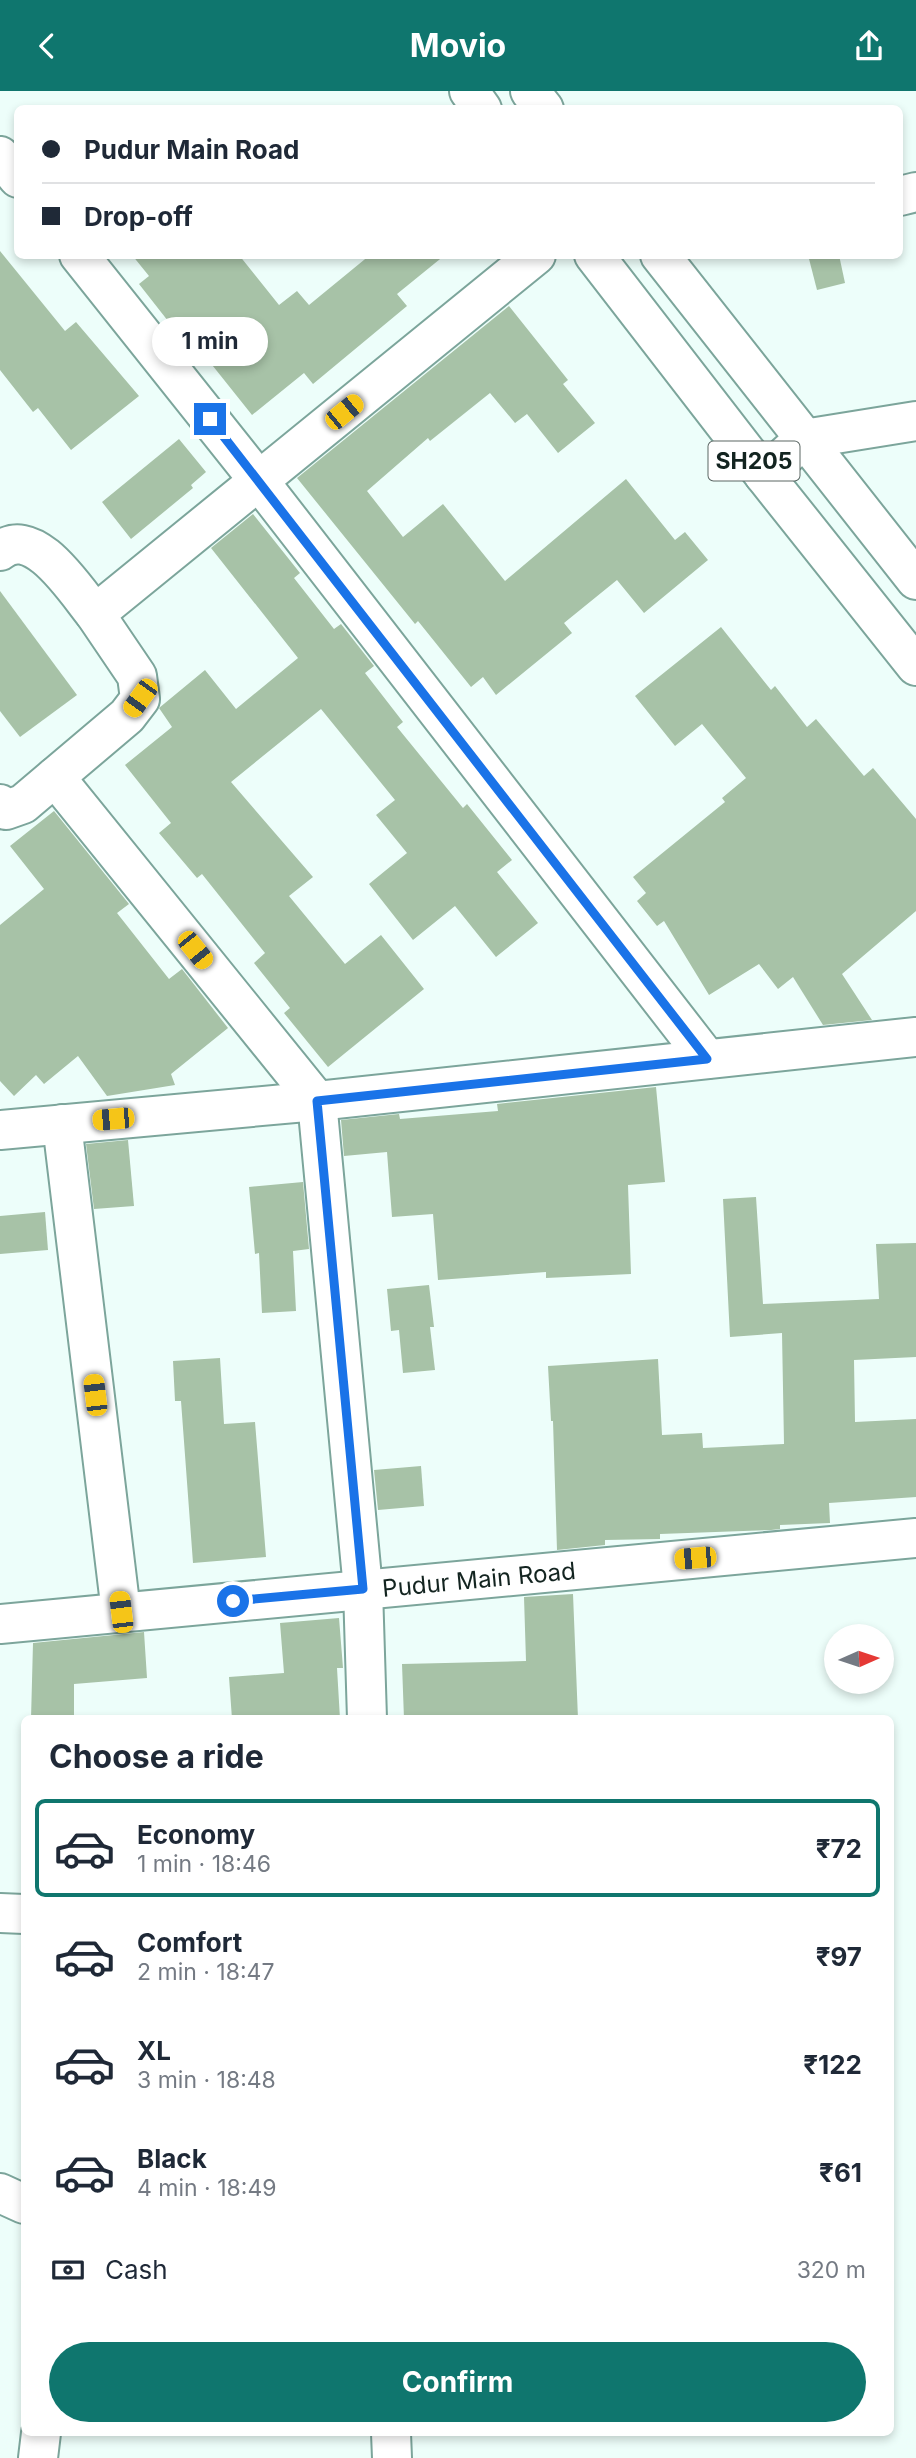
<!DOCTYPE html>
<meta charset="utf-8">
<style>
:root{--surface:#fff;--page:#f6f6f7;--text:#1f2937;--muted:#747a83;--line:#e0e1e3;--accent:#0f766e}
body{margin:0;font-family:Inter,sans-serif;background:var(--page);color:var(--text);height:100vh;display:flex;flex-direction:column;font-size:26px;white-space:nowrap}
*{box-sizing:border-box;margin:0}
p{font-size:23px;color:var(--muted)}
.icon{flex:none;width:38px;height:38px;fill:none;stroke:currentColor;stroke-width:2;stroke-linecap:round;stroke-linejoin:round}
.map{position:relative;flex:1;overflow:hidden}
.sheet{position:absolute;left:21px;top:1624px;width:873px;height:721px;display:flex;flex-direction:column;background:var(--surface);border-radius:10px;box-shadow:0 4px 10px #0003}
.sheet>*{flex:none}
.top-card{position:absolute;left:14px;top:14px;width:889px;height:154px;border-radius:10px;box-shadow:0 4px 10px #0003;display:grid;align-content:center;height:154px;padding:0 28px;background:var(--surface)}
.needle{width:46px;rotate:87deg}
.buttons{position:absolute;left:824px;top:1533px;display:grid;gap:14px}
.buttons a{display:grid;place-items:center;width:70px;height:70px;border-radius:50%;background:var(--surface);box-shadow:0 4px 10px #0003;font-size:35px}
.end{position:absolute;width:32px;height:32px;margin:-16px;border:9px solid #1a73e8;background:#fff;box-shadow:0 0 0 4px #fff}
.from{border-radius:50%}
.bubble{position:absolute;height:49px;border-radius:24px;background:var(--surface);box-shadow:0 4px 10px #0003;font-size:23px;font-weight:700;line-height:49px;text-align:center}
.car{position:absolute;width:21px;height:42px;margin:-21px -10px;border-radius:9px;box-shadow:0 0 5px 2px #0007;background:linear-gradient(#f5c518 24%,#345 0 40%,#f5c518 0 76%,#345 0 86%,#f5c518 0)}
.top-card b{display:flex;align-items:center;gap:24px;height:66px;font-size:26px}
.top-card b+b{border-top:2px solid var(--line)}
.top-card i{width:18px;height:18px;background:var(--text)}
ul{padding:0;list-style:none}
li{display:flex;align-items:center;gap:21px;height:98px;margin:0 14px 10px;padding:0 14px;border:4px solid transparent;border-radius:10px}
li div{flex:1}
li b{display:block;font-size:26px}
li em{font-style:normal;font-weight:700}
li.on{border-color:var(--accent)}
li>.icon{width:63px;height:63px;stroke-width:1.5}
h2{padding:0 28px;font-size:32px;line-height:84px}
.pay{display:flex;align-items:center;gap:18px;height:77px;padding:0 28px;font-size:26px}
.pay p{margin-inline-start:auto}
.primary-button{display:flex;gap:14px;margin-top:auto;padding:14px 28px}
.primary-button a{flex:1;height:80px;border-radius:42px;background:var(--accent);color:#fff;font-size:28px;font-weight:700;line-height:80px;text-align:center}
header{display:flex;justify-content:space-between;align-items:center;height:91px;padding:0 28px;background:var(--accent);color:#fff;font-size:32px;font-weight:700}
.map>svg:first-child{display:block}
</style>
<header><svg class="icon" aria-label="back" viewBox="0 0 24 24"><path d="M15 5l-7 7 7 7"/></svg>Movio<svg class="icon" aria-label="share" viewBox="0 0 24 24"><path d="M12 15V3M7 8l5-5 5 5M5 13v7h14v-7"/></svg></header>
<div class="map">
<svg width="916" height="2367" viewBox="0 0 916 2367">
<rect width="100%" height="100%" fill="#edfefa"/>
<g fill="#a7c2a7">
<path d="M0 160 65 240 76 231 139 305 71 359 38 317 33 321 0 279Z"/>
<path d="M132 164H239L279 214 297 200 309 214 370 164H445L397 203 407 215 313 293 304 282 252 324 185 240 179 244 139 193 149 185Z"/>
<path d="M808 164H839L845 192 817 199Z"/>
<path d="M509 215 568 289 563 293 595 332 558 362 527 323 515 332 490 302 430 350 428 347 367 400 403 446 443 413 505 490 626 388 675 449 685 441 708 469 644 522 617 489 564 532 572 542 496 604 483 586 471 596 418 530 415 533 297 387Z"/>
<path d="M179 348 206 381 191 394 193 397 131 448 102 411Z"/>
<path d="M253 423 300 482 294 487 334 538 341 533 374 575 365 582 403 631 397 636 463 717 467 713 512 769 497 781 538 832 496 866 455 815 413 849 369 793 407 762 376 724 395 709 321 618 231 691 313 786 289 805 345 873 381 844 424 898 328 976 284 922 290 917 254 872 265 862 202 783 197 787 159 742 171 732 125 674 172 636 159 617 205 579 236 618 298 567 211 457Z"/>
<path d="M0 500 77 604 20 646 0 620Z"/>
<path d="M721 536 771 599 775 595 807 636 816 628 864 685 873 677 916 728V820L842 883 872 929 823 934 793 886 778 898 759 873 709 904 664 830 657 835 637 810 646 802 633 786 725 711 722 707 746 687 702 633 675 655 635 605Z"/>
<path d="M54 720 129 813 117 822 169 888 182 878 228 937 171 983 175 994 107 1005 78 965 44 993 36 984 14 1005 0 990V834L44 798 10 755Z"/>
<path d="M656 996 665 1091 628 1094 631 1183 546 1187V1181L438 1189 433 1123 392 1126 387 1061 344 1065 341 1029 399 1023 400 1028 498 1020 497 1013Z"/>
<path d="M128 1049 134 1115 94 1118 86 1053Z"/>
<path d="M303 1091 309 1158 293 1160 296 1220 262 1222 259 1162 255 1163 249 1096Z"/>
<path d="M756 1106 763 1213 879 1208 876 1153 916 1152V1266L854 1269 855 1331 916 1328V1406L829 1412 830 1432 780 1434V1438L771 1439 660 1443V1448L605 1449V1454L557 1459 553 1330H551L548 1275 658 1268 662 1344 702 1342 703 1357 784 1353 782 1242 730 1246 723 1108Z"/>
<path d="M45 1121 48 1159 0 1163V1125Z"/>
<path d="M429 1194 434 1236H430L435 1279 403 1282 399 1239 391 1240 387 1198Z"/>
<path d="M220 1267 224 1333 255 1331 266 1466 193 1472 181 1310H175L173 1270Z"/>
<path d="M421 1375 424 1415 378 1419 374 1379Z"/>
<path d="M573 1503 578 1628H404L402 1573 526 1570 524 1506Z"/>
<path d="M339 1527 343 1577H337L340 1628H232L229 1586 284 1582 280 1532Z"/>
<path d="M144 1541 147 1587 74 1593V1628H31L33 1552Z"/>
</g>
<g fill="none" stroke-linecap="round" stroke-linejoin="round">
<defs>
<g id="minor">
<path d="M0 65 18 87"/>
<path d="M900 105 916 101"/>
<path d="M79 164 259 390 707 968"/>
<path d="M764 384 804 348 916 330"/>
<path d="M0 460C34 432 76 500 95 523"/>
<path d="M55 686 317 1010 363 1498 367 1628"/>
<path d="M0 713 6 719 23 713 127 625 140 608 137 585 95 523 536 164"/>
<path d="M62 1033 121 1521"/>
<path d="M0 1039 317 1010 916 946"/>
<path id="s1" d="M0 1533 916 1447"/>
<path d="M0 1822 24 1823"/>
<path d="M0 2102 24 2113"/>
<path d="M391 2342 392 2367"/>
<path d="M38 2367 41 2342"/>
</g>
<g id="major">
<path d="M469 0 482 18"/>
<path d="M530 0 544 18"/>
<path d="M594 164 764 384 916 575"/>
<path d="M660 164 916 489"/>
</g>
</defs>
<use href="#minor" stroke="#7ca59b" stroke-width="42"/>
<use href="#major" stroke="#7ca59b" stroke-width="42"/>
<use href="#minor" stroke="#fff" stroke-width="38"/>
<use href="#major" stroke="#fff" stroke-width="38"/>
</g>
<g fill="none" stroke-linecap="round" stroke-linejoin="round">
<path stroke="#1a73e8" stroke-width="9" d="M210 328 707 968 317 1010 363 1498 233 1510"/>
</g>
<g text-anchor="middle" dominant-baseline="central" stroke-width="7" stroke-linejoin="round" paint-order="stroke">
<rect fill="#fff" stroke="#5a6663" stroke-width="2" x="708.5" y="350.5" width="91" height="39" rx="5"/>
<g font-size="23" font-weight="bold" fill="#132420">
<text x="754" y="370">SH205</text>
</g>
<g font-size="24" fill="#132420" stroke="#fff">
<text stroke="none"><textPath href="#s1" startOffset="481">Pudur Main Road</textPath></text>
</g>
</g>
</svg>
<div class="buttons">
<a><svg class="needle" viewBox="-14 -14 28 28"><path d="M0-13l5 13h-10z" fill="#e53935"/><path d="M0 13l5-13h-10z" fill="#747a83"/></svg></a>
</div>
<i class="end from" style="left:233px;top:1510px"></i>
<i class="end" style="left:210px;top:328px"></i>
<div class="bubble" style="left:152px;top:226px;width:116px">1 min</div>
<i class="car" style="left:344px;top:321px;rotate:51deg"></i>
<i class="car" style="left:140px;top:607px;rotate:216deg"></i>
<i class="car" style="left:195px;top:859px;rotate:141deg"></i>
<i class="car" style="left:113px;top:1028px;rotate:265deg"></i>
<i class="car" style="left:95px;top:1304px;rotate:353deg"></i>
<i class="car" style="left:695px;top:1467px;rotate:265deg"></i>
<i class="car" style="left:121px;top:1521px;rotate:353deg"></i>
<div class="top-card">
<b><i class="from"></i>Pudur Main Road</b>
<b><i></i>Drop-off</b>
</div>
<section class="sheet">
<h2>Choose a ride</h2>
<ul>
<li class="on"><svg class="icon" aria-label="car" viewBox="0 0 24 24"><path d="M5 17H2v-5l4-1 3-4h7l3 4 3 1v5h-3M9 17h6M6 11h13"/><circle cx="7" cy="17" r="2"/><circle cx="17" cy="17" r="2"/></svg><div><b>Economy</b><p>1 min · 18:46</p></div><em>₹72</em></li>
<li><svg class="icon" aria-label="car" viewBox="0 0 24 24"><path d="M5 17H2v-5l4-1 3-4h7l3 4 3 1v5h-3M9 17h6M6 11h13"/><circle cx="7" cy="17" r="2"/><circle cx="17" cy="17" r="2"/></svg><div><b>Comfort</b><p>2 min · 18:47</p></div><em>₹97</em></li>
<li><svg class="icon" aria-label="car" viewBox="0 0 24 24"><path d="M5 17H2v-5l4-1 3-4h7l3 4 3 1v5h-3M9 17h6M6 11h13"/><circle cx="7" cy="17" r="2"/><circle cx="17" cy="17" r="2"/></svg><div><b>XL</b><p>3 min · 18:48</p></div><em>₹122</em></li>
<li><svg class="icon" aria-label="car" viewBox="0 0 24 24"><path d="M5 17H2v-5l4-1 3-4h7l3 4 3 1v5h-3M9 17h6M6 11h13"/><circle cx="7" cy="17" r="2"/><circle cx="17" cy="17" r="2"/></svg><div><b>Black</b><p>4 min · 18:49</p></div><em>₹61</em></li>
</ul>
<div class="pay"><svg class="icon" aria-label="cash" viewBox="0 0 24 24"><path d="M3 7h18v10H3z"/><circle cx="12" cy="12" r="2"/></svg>Cash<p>320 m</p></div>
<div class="primary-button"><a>Confirm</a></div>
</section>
</div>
